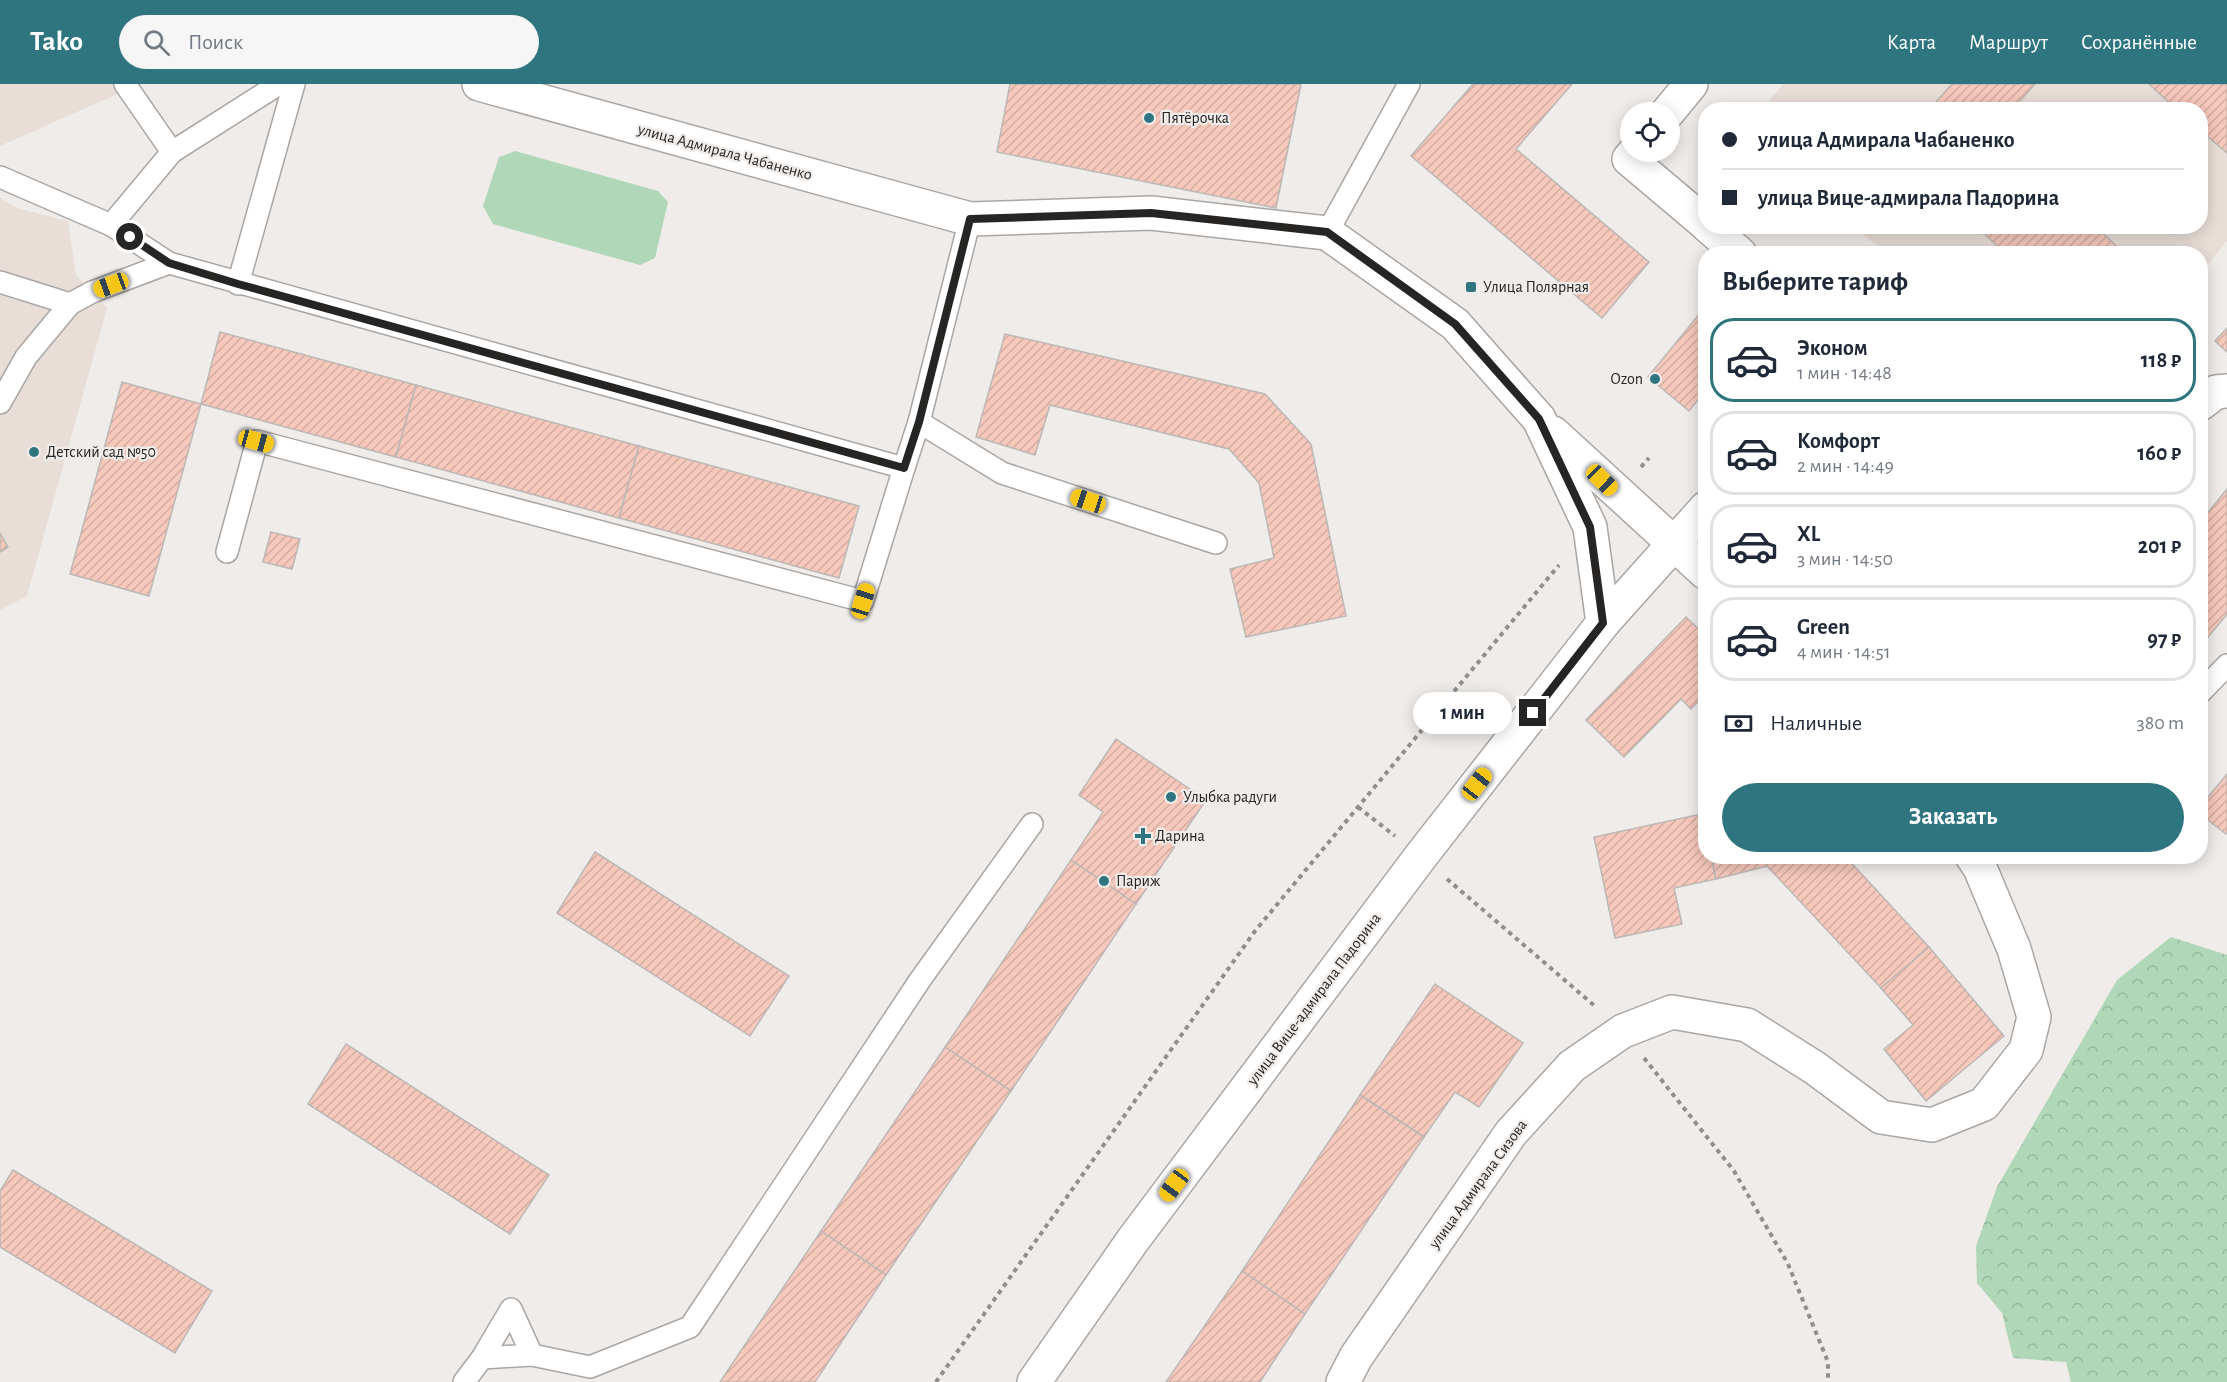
<!DOCTYPE html>
<html lang="ru">
<meta charset="utf-8">
<style>
:root{--surface:#fff;--page:#f6f6f7;--text:#1f2937;--muted:#747a83;--line:#e0e1e3;--accent:#2e7580}
body{margin:0;font-family:"Alegreya Sans",sans-serif;background:var(--page);color:var(--text);height:100vh;display:flex;flex-direction:column;font-size:22px;white-space:nowrap}
*{box-sizing:border-box;margin:0}
p{font-size:20px;color:var(--muted)}
.icon{flex:none;width:33px;height:33px;fill:none;stroke:currentColor;stroke-width:2;stroke-linecap:round;stroke-linejoin:round}
.map{position:relative;flex:1;overflow:hidden}
.drawer{position:absolute;left:1698px;top:162px;width:510px;height:618px;display:flex;flex-direction:column;background:var(--surface);border-radius:24px;box-shadow:0 3px 15px #0003}
.drawer>*{flex:none}
.guide{position:absolute;left:1698px;top:18px;width:510px;height:132px;border-radius:24px;box-shadow:0 3px 15px #0003;display:grid;align-content:center;height:132px;padding:0 24px;background:var(--surface)}
.tools{position:absolute;left:1620px;top:18px;display:grid;gap:12px}
.tools a{display:grid;place-items:center;width:60px;height:60px;border-radius:50%;background:var(--surface);box-shadow:0 3px 15px #0003;font-size:30px}
.end{position:absolute;width:27px;height:27px;margin:-14px;border:8px solid #262524;background:#fff;box-shadow:0 0 0 3px #fff}
.from{border-radius:50%}
.bubble{position:absolute;height:42px;border-radius:21px;background:var(--surface);box-shadow:0 3px 15px #0003;font-size:20px;font-weight:600;line-height:42px;text-align:center}
.car{position:absolute;width:18px;height:36px;margin:-18px -9px;border-radius:8px;box-shadow:0 0 4px 2px #0007;background:linear-gradient(#f5c518 24%,#345 0 40%,#f5c518 0 76%,#345 0 86%,#f5c518 0)}
.guide b{display:flex;align-items:center;gap:21px;height:57px;font-size:22px}
.guide b+b{border-top:2px solid var(--line)}
.guide i{width:15px;height:15px;background:var(--text)}
ul{padding:0;list-style:none}
li{display:flex;align-items:center;gap:18px;height:84px;margin:0 12px 9px;padding:0 12px;border:3px solid var(--line);border-radius:24px}
li div{flex:1}
li b{display:block;font-size:22px}
li em{font-style:normal;font-weight:600}
li.on{border-color:var(--accent)}
li>.icon{width:54px;height:54px;stroke-width:1.5}
h2{padding:0 24px;font-size:27px;line-height:72px}
.pay{display:flex;align-items:center;gap:15px;height:66px;padding:0 24px;font-size:22px}
.pay p{margin-inline-start:auto}
.action{display:flex;gap:12px;margin-top:auto;padding:12px 24px}
.action a{flex:1;height:69px;border-radius:36px;background:var(--accent);color:#fff;font-size:24px;font-weight:600;line-height:69px;text-align:center}
header{display:flex;align-items:center;gap:36px;box-sizing:border-box;height:84px;padding:0 30px;background:var(--accent);color:#fff}
header strong{font-size:28px}
nav{display:flex;gap:33px;margin-inline-start:auto;font-size:21px}
.search{width:420px;height:54px;background:var(--page);display:flex;align-items:center;gap:15px;box-sizing:border-box;padding:0 21px;border-radius:33px;color:var(--muted);font-size:22px}
.map>svg:first-child{display:block}
</style>
<header>
<strong>Tako</strong>
<div class="search"><svg class="icon" aria-label="search" viewBox="0 0 24 24"><circle cx="10" cy="10" r="6"/><path d="M15 15l6 6"/></svg>Поиск</div>
<nav><a>Карта</a><a>Маршрут</a><a>Сохранённые</a></nav>
</header>
<div class="map">
<svg width="2227" height="1298" viewBox="0 0 2227 1298">
<defs>
<pattern id="forest-crowns" width="20" height="18" patternUnits="userSpaceOnUse" patternTransform="scale(1.5)"><rect width="20" height="18" fill="#b0d7b7"/><path d="M2 6a3 3 0 1 1 6 0M12 15a3 3 0 1 1 6 0" fill="none" stroke="#97b89d"/></pattern>
<pattern id="building-hatch" width="6" height="6" patternUnits="userSpaceOnUse" patternTransform="scale(1.5)"><rect width="6" height="6" fill="#f7c9bc"/><path d="M-1 1l2-2M0 6l6-6M5 7l2-2" fill="none" stroke="#d4aca1"/></pattern>
</defs>
<rect width="100%" height="100%" fill="#f0ece9"/>
<g fill="#e9ded7">
<path d="M0 0H140L0 62Z"/>
<path d="M1783 0H2227V157L2201 189 2200 170 1886 169 1853 143 2200 142V26H1762Z"/>
<path d="M0 114 17 124 68 137 76 191 107 224 27 512 0 526Z"/>
</g>
<path fill="#b0d7b7" d="M515 67 658 107 668 118 655 174 640 181 493 140 483 122 499 73Z"/>
<path fill="url(#forest-crowns)" d="M2171 853 2227 871V1298H2071L2066 1278 2013 1274 2002 1229 1977 1199 1976 1162 1997 1103 2117 896Z"/>
<g fill="url(#building-hatch)" stroke="#bcb8b6" stroke-width="1.5">
<path d="M1010 0H1301L1276 124 997 68Z"/>
<path d="M1473 0H1572L1516 65 1649 178 1602 234 1411 72Z"/>
<path d="M1952 0H2035L2012 26H1929Z"/>
<path d="M2149 0H2227V69L2200 46V26H2177Z"/>
<path d="M1976 142H2095L2125 170H2006Z"/>
<path d="M1705 223 1706 306 1689 327 1648 293Z"/>
<path d="M2227 244V268L2215 257Z"/>
<path d="M220 248 416 301 396 373 201 320Z"/>
<path d="M1005 250 1265 310 1311 360 1346 532 1246 553 1230 485 1274 474 1259 399 1229 365 1050 321 1035 371 976 353Z"/>
<path d="M122 298 201 320 149 512 70 490Z"/>
<path d="M416 301 639 362 619 434 396 373Z"/>
<path d="M639 362 859 422 839 494 619 434Z"/>
<path d="M2227 405V530L2200 563V438Z"/>
<path d="M271 448 300 455 292 485 263 478Z"/>
<path d="M0 449 8 463 0 468Z"/>
<path d="M1686 533 1706 552V610L1691 625 1681 615 1624 673 1586 636Z"/>
<path d="M1116 655 1206 716 1136 820 1071 776 1103 728 1079 711Z"/>
<path d="M2227 690V749L2226 750 2200 730V723Z"/>
<path d="M1702 730 1706 747V772H1711L1716 795 1674 804 1682 840 1615 854 1594 753Z"/>
<path d="M595 768 789 892 750 952 557 829Z"/>
<path d="M1711 772H1845L1929 863 1881 904 1767 782 1716 795Z"/>
<path d="M1071 776 1136 820 1011 1007 945 963Z"/>
<path d="M1929 863 2004 952 1926 1017 1884 965 1913 941 1881 904Z"/>
<path d="M1435 900 1523 959 1479 1023 1455 1008 1424 1053 1360 1011Z"/>
<path d="M346 960 549 1091 510 1150 308 1020Z"/>
<path d="M945 963 1011 1007 886 1191 821 1147Z"/>
<path d="M1360 1011 1424 1053 1305 1230 1242 1187Z"/>
<path d="M13 1086 212 1207 175 1269 0 1163V1107Z"/>
<path d="M821 1147 886 1191 815 1298H720Z"/>
<path d="M1242 1187 1305 1230 1279 1269 1260 1298H1166Z"/>
</g>
<g fill="none" stroke-linecap="round" stroke-linejoin="round">
<defs>
<g id="lane">
<path d="M125 0 172 68"/>
<path d="M0 93 111 141 172 68 279 0"/>
<path d="M111 141 169 179 904 384 919 338 970 135"/>
<path d="M1327 149 1409 0"/>
<path d="M0 198 70 220"/>
<path d="M238 200 294 0"/>
<path d="M0 319 26 273 70 220 92 208 169 179"/>
<path d="M919 338 1002 389 1216 459"/>
<path d="M227 468 257 357 863 517 904 384"/>
<path d="M2200 609 2227 581"/>
<path d="M482 1274 532 1271"/>
<path d="M464 1298 482 1274 511 1225 532 1271 590 1283 690 1243 920 896 1032 740"/>
</g>
<g id="street">
<path d="M479 0 970 135 1151 129 1327 149 1455 240 1539 335 1590 443 1603 539"/>
<path d="M1668 28 1691 0"/>
<path d="M1635 68 1629 75 1706 140"/>
<path d="M1708 142 1740 170"/>
<path d="M2200 320 2216 308 2227 307"/>
<path d="M1553 349 1706 489"/>
<path d="M1034 1298 1133 1156 1421 772 1603 539 1706 424"/>
<path d="M1343 1298 1356 1273 1511 1049 1572 982 1623 947 1672 928 1747 941 1815 984 1881 1033 1932 1041 1984 1020 2026 966 2034 933 2014 865 1980 784 1972 772"/>
</g>
</defs>
<use href="#lane" stroke="#a9a6a4" stroke-width="24"/>
<use href="#street" stroke="#a9a6a4" stroke-width="36"/>
<g stroke="#918f8d" stroke-width="4" stroke-dasharray="4.5 4.5" stroke-linecap="butt">
<path d="M1641 383 1649 374"/>
<path d="M1358 723 1395 752"/>
<path d="M1447 795 1596 923"/>
<path d="M1644 974 1734 1087 1788 1180 1828 1278V1298"/>
<path d="M936 1298 1255 847 1559 481"/>
</g>
<use href="#lane" stroke="#fff" stroke-width="21"/>
<use href="#street" stroke="#fff" stroke-width="33"/>
</g>
<g fill="none" stroke-linecap="round" stroke-linejoin="round">
<path stroke="#262524" stroke-width="8" d="M130 153 169 179 238 200 904 384 919 338 970 135 1151 129 1327 148 1455 240 1539 335 1590 443 1603 539 1533 629"/>
</g>
<g fill="#2e7580" stroke="#f0ece9" stroke-width="2">
<circle cx="1149" cy="34" r="6"/>
<rect x="1465" y="197" width="12" height="12" rx="3"/>
<circle cx="1655" cy="295" r="6"/>
<circle cx="34" cy="368" r="6"/>
<circle cx="1171" cy="713" r="6"/>
<path d="M1140 743h6v6h6v6h-6v6h-6v-6h-6v-6h6z"/>
<circle cx="1104" cy="797" r="6"/>
</g>
<g text-anchor="middle" dominant-baseline="central" stroke-width="4.5" stroke-linejoin="round" paint-order="stroke">
<g font-size="16" fill="#262524" stroke="#f0ece9" text-anchor="start">
<text x="1161" y="34">Пятёрочка</text>
<text x="1483" y="203">Улица Полярная</text>
<text x="1643" y="295" text-anchor="end">Ozon</text>
<text x="46" y="368">Детский сад №50</text>
<text x="1183" y="713">Улыбка радуги</text>
<text x="1155" y="752">Дарина</text>
<text x="1116" y="797">Париж</text>
</g>
<g font-size="16" fill="#262524" stroke="#f0ece9">
<text transform="translate(725 68) rotate(15)">улица Адмирала Чабаненко</text>
<text transform="translate(1314 915) rotate(-53)">улица Вице-адмирала Падорина</text>
<text transform="translate(1478 1100) rotate(-54)">улица Адмирала Сизова</text>
</g>
</g>
</svg>
<div class="tools">
<a><svg class="icon" aria-label="locate" viewBox="0 0 24 24"><circle cx="12" cy="12" r="6"/><path d="M12 2v4M12 18v4M2 12h4M18 12h4"/></svg></a>
</div>
<i class="end from" style="left:130px;top:153px"></i>
<i class="end" style="left:1533px;top:629px"></i>
<div class="bubble" style="left:1413px;top:608px;width:99px">1 мин</div>
<i class="car" style="left:111px;top:201px;rotate:250deg"></i>
<i class="car" style="left:256px;top:357px;rotate:105deg"></i>
<i class="car" style="left:1602px;top:396px;rotate:134deg"></i>
<i class="car" style="left:1088px;top:417px;rotate:288deg"></i>
<i class="car" style="left:863px;top:517px;rotate:17deg"></i>
<i class="car" style="left:1477px;top:700px;rotate:38deg"></i>
<i class="car" style="left:1174px;top:1101px;rotate:217deg"></i>
<div class="guide">
<b><i class="from"></i>улица Адмирала Чабаненко</b>
<b><i></i>улица Вице-адмирала Падорина</b>
</div>
<section class="drawer">
<h2>Выберите тариф</h2>
<ul>
<li class="on"><svg class="icon" aria-label="car" viewBox="0 0 24 24"><path d="M5 17H2v-5l4-1 3-4h7l3 4 3 1v5h-3M9 17h6M6 11h13"/><circle cx="7" cy="17" r="2"/><circle cx="17" cy="17" r="2"/></svg><div><b>Эконом</b><p>1 мин · 14:48</p></div><em>118 ₽</em></li>
<li><svg class="icon" aria-label="car" viewBox="0 0 24 24"><path d="M5 17H2v-5l4-1 3-4h7l3 4 3 1v5h-3M9 17h6M6 11h13"/><circle cx="7" cy="17" r="2"/><circle cx="17" cy="17" r="2"/></svg><div><b>Комфорт</b><p>2 мин · 14:49</p></div><em>160 ₽</em></li>
<li><svg class="icon" aria-label="car" viewBox="0 0 24 24"><path d="M5 17H2v-5l4-1 3-4h7l3 4 3 1v5h-3M9 17h6M6 11h13"/><circle cx="7" cy="17" r="2"/><circle cx="17" cy="17" r="2"/></svg><div><b>XL</b><p>3 мин · 14:50</p></div><em>201 ₽</em></li>
<li><svg class="icon" aria-label="car" viewBox="0 0 24 24"><path d="M5 17H2v-5l4-1 3-4h7l3 4 3 1v5h-3M9 17h6M6 11h13"/><circle cx="7" cy="17" r="2"/><circle cx="17" cy="17" r="2"/></svg><div><b>Green</b><p>4 мин · 14:51</p></div><em>97 ₽</em></li>
</ul>
<div class="pay"><svg class="icon" aria-label="cash" viewBox="0 0 24 24"><path d="M3 7h18v10H3z"/><circle cx="12" cy="12" r="2"/></svg>Наличные<p>380 m</p></div>
<div class="action"><a>Заказать</a></div>
</section>
</div>
